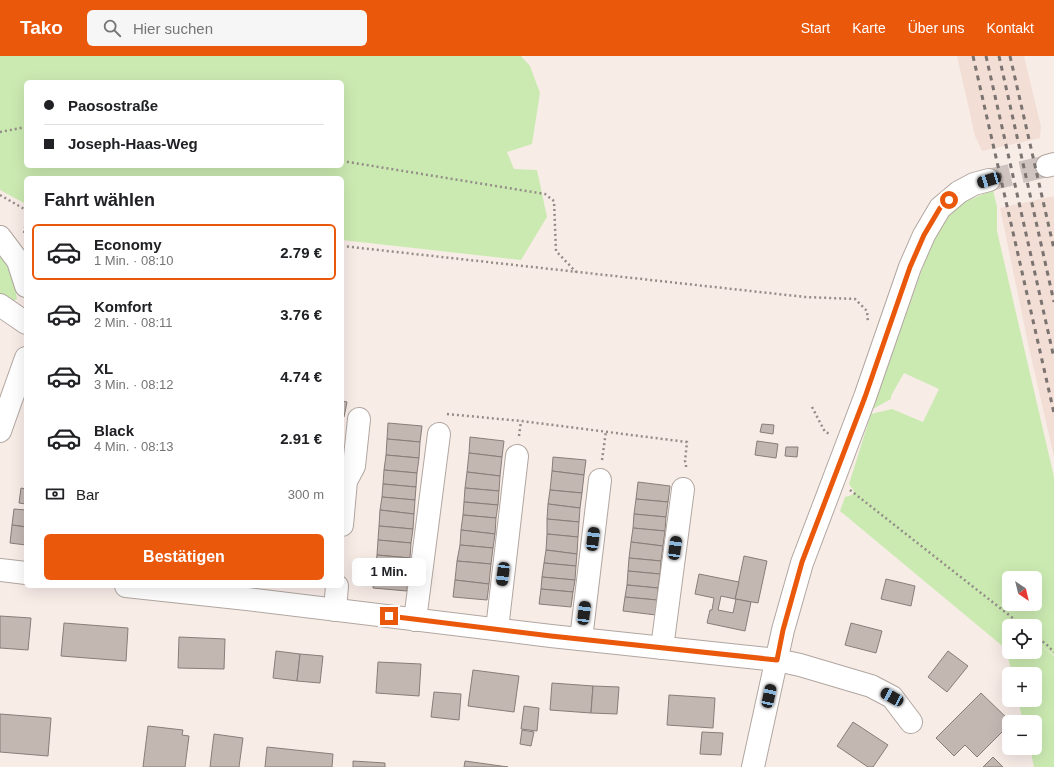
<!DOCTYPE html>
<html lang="de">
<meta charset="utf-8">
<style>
:root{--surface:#fff;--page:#f6f6f6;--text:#202124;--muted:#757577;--line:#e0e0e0;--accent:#ea580c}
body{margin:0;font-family:Arial,sans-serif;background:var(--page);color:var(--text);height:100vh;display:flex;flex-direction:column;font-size:15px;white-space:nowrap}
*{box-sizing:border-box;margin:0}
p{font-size:13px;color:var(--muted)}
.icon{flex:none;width:22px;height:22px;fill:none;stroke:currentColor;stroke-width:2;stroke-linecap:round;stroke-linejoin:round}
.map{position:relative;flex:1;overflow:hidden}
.sheet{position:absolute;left:24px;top:120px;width:320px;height:412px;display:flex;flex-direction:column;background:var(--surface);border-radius:6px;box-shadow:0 4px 16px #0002}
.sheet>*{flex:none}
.guide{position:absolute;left:24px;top:24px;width:320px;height:88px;border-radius:6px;box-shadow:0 4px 16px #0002;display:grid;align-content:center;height:88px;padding:0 20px;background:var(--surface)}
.needle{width:26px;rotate:145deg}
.fabs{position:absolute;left:1002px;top:515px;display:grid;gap:8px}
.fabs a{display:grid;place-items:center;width:40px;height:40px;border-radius:6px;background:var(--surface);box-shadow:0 4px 16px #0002;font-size:20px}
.end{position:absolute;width:18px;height:18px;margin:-9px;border:5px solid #ea580c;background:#fff;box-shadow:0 0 0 2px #fff}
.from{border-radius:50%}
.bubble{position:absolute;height:28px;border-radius:6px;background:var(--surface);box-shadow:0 4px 16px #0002;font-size:13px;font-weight:700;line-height:28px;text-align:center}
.car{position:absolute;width:12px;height:24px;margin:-12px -6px;border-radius:5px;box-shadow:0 0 3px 1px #0007;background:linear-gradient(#222 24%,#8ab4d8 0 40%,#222 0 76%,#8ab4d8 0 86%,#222 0)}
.guide b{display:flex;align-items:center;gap:14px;height:38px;font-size:15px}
.guide b+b{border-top:1px solid var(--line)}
.guide i{width:10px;height:10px;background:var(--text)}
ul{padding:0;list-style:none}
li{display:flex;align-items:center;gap:12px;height:56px;margin:0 8px 6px;padding:0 12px;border:2px solid transparent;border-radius:6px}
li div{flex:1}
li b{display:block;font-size:15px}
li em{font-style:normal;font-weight:700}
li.current{border-color:var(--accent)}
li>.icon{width:36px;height:36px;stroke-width:1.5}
h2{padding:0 20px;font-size:18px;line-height:48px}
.pay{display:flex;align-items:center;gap:10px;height:44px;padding:0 20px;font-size:15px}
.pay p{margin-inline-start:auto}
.button{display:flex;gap:8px;margin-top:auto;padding:8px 20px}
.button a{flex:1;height:46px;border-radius:6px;background:var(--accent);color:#fff;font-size:16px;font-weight:700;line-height:46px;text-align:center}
header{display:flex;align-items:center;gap:24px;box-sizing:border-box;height:56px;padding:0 20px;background:var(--accent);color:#fff}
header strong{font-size:19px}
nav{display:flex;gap:22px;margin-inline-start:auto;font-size:14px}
.search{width:280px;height:36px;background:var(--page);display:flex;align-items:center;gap:10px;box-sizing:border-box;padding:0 14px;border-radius:6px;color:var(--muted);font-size:15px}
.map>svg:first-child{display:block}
</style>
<header>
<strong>Tako</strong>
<div class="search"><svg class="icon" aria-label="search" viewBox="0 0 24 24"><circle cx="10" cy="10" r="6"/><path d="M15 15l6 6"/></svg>Hier suchen</div>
<nav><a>Start</a><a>Karte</a><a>Über uns</a><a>Kontakt</a></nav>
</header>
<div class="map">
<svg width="1054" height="711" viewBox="0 0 1054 711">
<rect width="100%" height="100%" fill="#f8ece7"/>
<g fill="#f2ded5">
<path d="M957 0H1024L1041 71 1040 82 982 95 975 80Z"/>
<path d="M1053 140 1054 143V401L1029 292 1000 152Z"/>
</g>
<g fill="#cbeab1" fill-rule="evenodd">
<path d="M0 0H521L530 10 540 37 532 88 507 96 514 113 537 114 547 161 521 204 342 184V122H26V148L0 134ZM26 26H342V110H26Z"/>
<path d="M993 134 997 151V175L1054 421V599L1036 585 1054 600V711H1034L1030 692H1035V666H1023L1018 644H1035V618H1012L1006 593 840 455 845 441 852 439 854 435 849 428 871 358 892 353 923 366 939 333 904 317 891 340V343L873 353 933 182 948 159 967 145ZM1009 522H1035V548H1009ZM1009 570H1035V596H1009Z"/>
<path d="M0 197C9 210 15 228 17 243L12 246 0 238Z"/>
</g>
<g fill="#c3b7b2" stroke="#887d78">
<path d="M342 345 347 346 344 361H342Z"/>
<path d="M388 367 422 370 420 386 387 383Z"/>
<path d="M762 368 774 369 773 378 760 376Z"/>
<path d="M470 381 504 385 502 401 469 397Z"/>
<path d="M387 383 420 386 419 402 386 399Z"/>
<path d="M757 385 778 388 776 402 755 399Z"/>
<path d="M786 391H798L797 401 785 400Z"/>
<path d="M469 397 502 401 500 420 467 416Z"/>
<path d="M386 399 419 402 417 417 384 414Z"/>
<path d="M553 401 586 404 584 419 552 415Z"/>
<path d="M384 414 417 417 416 431 383 428Z"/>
<path d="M552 415 584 419 582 437 550 434Z"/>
<path d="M467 416 500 420 499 435 465 432Z"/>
<path d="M638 426 670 430 668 446 636 443Z"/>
<path d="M383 428 416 431 415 444 382 441Z"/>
<path d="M21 432 26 433V448L19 447Z"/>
<path d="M465 432 499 435 498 449 464 446Z"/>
<path d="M550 434 582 437 580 452 548 448Z"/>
<path d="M382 441 415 444 414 458 380 454Z"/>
<path d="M636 443 668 446 666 461 634 458Z"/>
<path d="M464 446 498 449 496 462 463 459Z"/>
<path d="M548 448 580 452 579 466 547 463Z"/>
<path d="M14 453 26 454V471L12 469Z"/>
<path d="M380 454 414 458 413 473 379 470Z"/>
<path d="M634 458 666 461 665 475 633 472Z"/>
<path d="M463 459 496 462 495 478 461 474Z"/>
<path d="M547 463 579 466 578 481 547 478Z"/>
<path d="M12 469 26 471V489L10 487Z"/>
<path d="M379 470 413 473 411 487 378 484Z"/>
<path d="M633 472 665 475 663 490 631 486Z"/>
<path d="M461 474 495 478 493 492 460 489Z"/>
<path d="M547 478 578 481 577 498 546 494Z"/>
<path d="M378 484 411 487 410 502 377 499Z"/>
<path d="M631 486 663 490 661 505 629 502Z"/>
<path d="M460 489 493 492 491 508 457 505Z"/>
<path d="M546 494 577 498 576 510 544 507Z"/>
<path d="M377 499 410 502 408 518 375 515Z"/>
<path d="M744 500 767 505 758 547 735 543Z"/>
<path d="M629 502 661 505 660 518 628 515Z"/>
<path d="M457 505 491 508 489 528 455 524Z"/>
<path d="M544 507 576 510 575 524 542 521Z"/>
<path d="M375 515 408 518 407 535 373 532Z"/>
<path d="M628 515 660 518 658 532 627 529Z"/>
<path d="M699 518 739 526 735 543 721 540 718 554 733 557 736 543 751 546 745 575 707 567 710 554H712L714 542 695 538Z"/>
<path d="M542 521 575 524 573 536 541 533Z"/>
<path d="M886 523 915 530 911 550 881 543Z"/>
<path d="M455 524 489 528 487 544 453 541Z"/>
<path d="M627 529 658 532 657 544 625 541Z"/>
<path d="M541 533 573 536 571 551 539 548Z"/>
<path d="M625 541 657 544 656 559 623 555Z"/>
<path d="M0 560 31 562 28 594 0 592Z"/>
<path d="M64 567 128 572 126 605 61 600Z"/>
<path d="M851 567 882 575 876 597 845 589Z"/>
<path d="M179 581 225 583 224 613 178 612Z"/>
<path d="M276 595 300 598 297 625 273 622Z"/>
<path d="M948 595 968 610 947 636 928 621Z"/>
<path d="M300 598 323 600 320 627 297 625Z"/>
<path d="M378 606 421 608 419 640 376 637Z"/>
<path d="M473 614 519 620 514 656 468 650Z"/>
<path d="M552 627 593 630 591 657 550 654Z"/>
<path d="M593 630 619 631 617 658 591 657Z"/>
<path d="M434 636 461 638 459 664 431 661Z"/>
<path d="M981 637 1011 666H1009V669L977 701 965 689 954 700 936 682Z"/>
<path d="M669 639 715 642 713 672 667 669Z"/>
<path d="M524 650 539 652 537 675 521 673Z"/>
<path d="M0 658 51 662 48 700 0 696Z"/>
<path d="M853 666 888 689 873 711H868L837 690Z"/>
<path d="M148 670 183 674 182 679 189 680 185 711H143Z"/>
<path d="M522 674 534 676 531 690 520 688Z"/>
<path d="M702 676 723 677 721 699 700 698Z"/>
<path d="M214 678 243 682 239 711H210Z"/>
<path d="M267 691 333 698 332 711H265Z"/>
<path d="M993 701 1003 711H983Z"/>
<path d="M353 705 385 707V711H353Z"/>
<path d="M465 705 508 711H464Z"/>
</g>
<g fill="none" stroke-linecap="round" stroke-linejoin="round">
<path stroke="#cfc4c0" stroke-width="22" stroke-dasharray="22 11" stroke-linecap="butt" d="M989 124 1047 110"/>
<defs>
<g id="minor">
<path d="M1047 110 1054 108"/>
<path d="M0 181 18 205 26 230"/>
<path d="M0 249 26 267"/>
<path d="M0 375 26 302"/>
<path d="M342 469 346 425 354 410 359 363"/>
<path d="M0 514 26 517"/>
<path d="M126 530 247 543 551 580 777 604 800 609 871 630 892 641 911 666"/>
<path d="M335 554 337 530"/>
<path d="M415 564 439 378"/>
<path d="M497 573 517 400"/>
<path d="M581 583 600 424"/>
<path d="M662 592 683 433"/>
<path d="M753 711 783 574 802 507 865 341 910 211 924 179 940 152 959 136 974 128 989 124"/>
</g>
</defs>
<use href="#minor" stroke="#b1a6a0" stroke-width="24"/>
<g stroke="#948c88" stroke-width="2.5" stroke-dasharray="2 3" stroke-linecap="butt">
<path d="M0 76 26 71"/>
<path d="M342 105 545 138 554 145 556 195 576 216"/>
<path d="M0 139 26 154"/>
<path d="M24 177 26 166"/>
<path d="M342 190 805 241 855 243 867 255 868 267"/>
<path d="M812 351 825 376 830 378"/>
<path d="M447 358 521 365 687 386 685 405 686 409V414"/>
<path d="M519 380 521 365"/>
<path d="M602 404 606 375"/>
<path d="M850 434 1023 570"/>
<path d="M1035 579 1047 589 1054 596"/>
</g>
<use href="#minor" stroke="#fff" stroke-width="22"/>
<g stroke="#7b7370" stroke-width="3" stroke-dasharray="5 5" stroke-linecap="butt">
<path d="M973 0 1054 357"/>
<path d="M986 0 1054 302"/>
<path d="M999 0 1054 246"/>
<path d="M1010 0 1054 193"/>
</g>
</g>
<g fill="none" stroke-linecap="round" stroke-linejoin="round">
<path stroke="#ea580c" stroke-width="5" d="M389 560 551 580 777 604 783 574 802 506 865 341 910 211 924 179 940 152 949 144"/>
</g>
</svg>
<div class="fabs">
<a><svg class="needle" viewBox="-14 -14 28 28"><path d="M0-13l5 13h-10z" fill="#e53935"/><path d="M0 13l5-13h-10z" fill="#757577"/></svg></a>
<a><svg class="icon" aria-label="locate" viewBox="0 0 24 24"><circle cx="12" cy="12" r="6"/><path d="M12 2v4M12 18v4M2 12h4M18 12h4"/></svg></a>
<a>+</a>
<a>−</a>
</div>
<i class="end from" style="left:949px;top:144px"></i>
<i class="end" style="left:389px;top:560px"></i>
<div class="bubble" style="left:352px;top:502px;width:74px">1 Min.</div>
<i class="car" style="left:989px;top:124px;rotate:253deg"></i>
<i class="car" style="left:593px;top:483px;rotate:7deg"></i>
<i class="car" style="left:675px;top:492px;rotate:8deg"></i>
<i class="car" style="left:503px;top:518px;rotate:187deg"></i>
<i class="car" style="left:584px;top:557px;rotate:7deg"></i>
<i class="car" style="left:769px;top:640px;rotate:12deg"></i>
<i class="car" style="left:892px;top:641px;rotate:299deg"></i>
<div class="guide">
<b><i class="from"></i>Paosostraße</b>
<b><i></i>Joseph-Haas-Weg</b>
</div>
<section class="sheet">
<h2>Fahrt wählen</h2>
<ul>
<li class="current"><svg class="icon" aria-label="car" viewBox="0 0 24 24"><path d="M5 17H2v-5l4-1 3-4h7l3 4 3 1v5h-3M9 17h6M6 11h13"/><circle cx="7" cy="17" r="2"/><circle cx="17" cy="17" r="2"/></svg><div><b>Economy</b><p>1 Min. · 08:10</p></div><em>2.79 €</em></li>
<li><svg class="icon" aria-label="car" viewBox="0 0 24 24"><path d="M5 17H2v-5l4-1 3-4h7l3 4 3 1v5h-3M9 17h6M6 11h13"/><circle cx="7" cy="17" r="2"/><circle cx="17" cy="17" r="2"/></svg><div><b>Komfort</b><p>2 Min. · 08:11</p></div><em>3.76 €</em></li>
<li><svg class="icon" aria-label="car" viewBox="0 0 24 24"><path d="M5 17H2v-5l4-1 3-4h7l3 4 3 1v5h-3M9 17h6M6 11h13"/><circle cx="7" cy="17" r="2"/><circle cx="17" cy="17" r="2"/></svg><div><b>XL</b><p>3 Min. · 08:12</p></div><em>4.74 €</em></li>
<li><svg class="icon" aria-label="car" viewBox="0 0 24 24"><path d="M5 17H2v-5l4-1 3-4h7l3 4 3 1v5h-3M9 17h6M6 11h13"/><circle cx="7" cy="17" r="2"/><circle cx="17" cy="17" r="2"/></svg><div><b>Black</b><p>4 Min. · 08:13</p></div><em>2.91 €</em></li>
</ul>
<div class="pay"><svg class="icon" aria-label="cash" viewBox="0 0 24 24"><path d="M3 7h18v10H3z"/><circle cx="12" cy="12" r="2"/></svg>Bar<p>300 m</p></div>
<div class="button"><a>Bestätigen</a></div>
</section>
</div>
